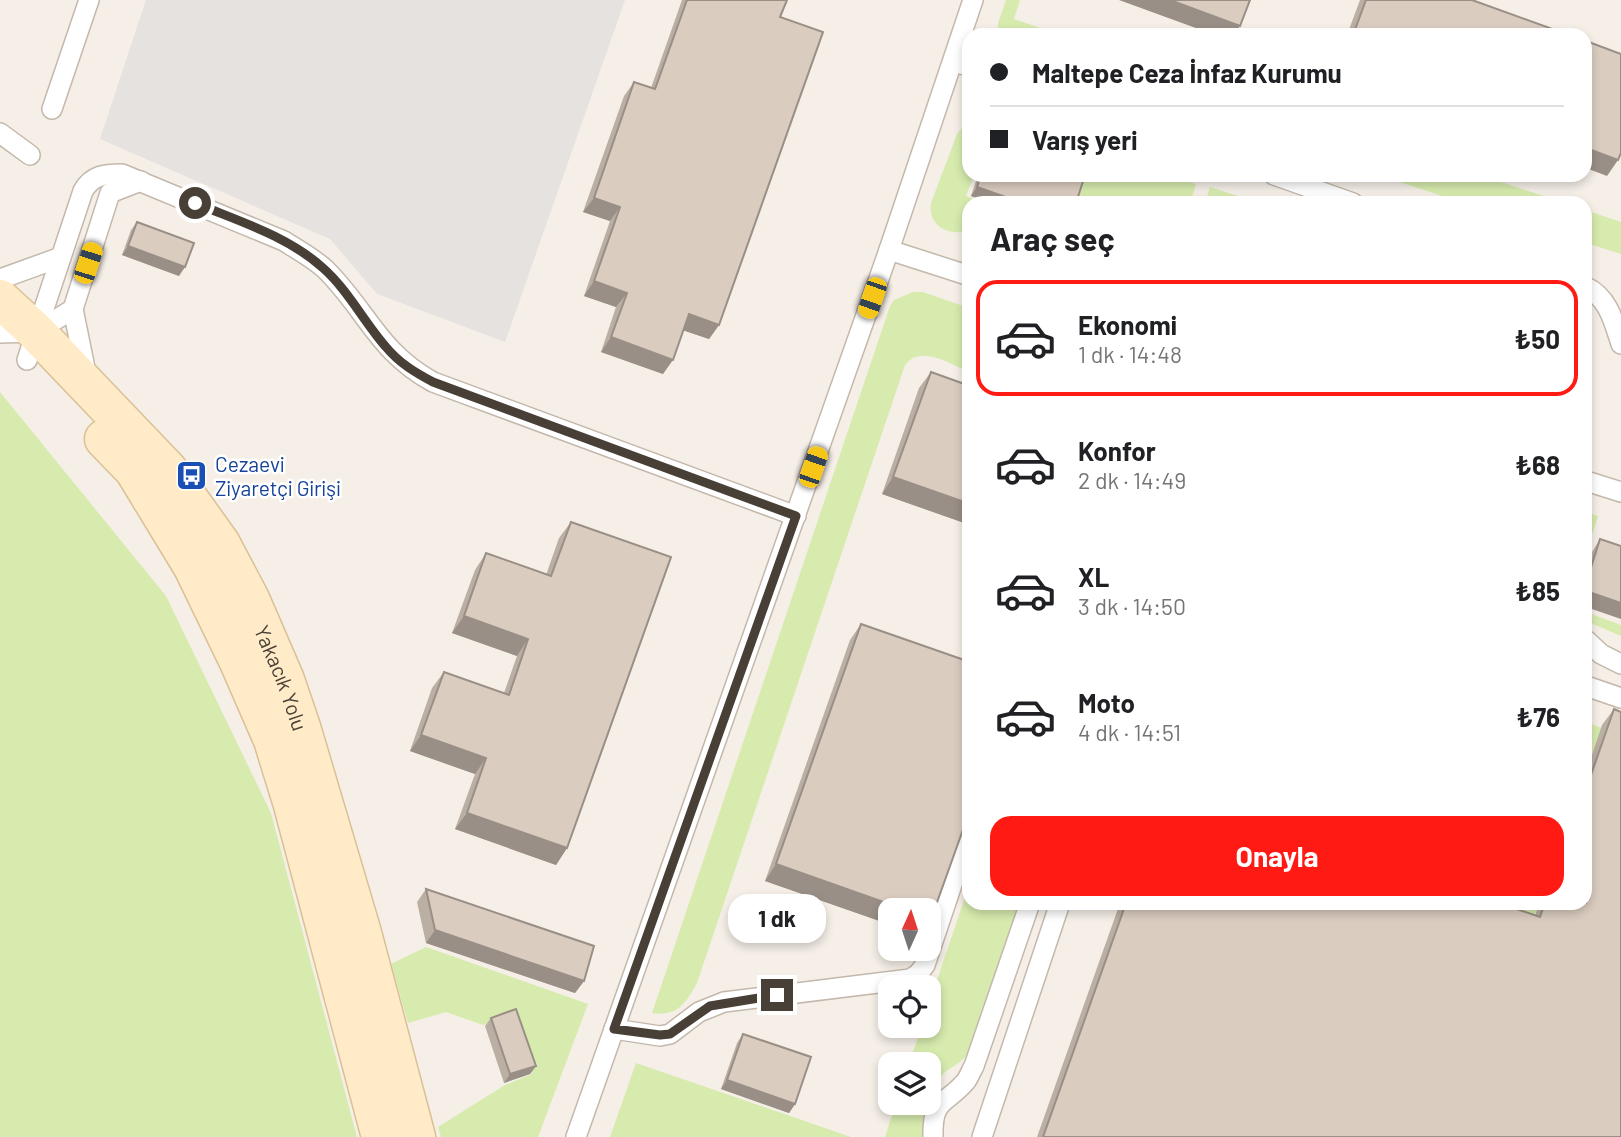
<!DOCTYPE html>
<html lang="tr">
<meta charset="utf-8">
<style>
:root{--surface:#fff;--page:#f6f6f6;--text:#202124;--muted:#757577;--line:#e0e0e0;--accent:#ff1b14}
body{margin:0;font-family:Barlow,sans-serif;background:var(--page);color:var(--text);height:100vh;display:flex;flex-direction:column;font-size:26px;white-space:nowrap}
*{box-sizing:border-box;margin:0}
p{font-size:23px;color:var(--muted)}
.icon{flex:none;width:38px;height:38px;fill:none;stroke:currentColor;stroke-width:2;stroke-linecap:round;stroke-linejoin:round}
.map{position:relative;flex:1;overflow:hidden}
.side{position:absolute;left:962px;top:196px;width:630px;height:714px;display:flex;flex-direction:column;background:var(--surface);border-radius:21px;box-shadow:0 4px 10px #0003}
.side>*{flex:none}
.hud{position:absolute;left:962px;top:28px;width:630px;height:154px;border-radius:21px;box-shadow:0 4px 10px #0003;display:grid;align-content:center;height:154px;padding:0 28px;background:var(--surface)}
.needle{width:46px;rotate:3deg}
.tools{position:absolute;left:878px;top:898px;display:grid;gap:14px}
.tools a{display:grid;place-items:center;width:63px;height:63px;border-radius:14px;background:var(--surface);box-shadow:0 4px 10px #0003;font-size:35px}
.end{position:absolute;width:32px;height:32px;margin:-16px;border:9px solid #483f36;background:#fff;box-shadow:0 0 0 4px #fff}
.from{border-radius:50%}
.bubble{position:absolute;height:49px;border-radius:21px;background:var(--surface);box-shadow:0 4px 10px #0003;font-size:23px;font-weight:700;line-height:49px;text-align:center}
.car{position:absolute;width:21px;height:42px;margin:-21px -10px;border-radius:9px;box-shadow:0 0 5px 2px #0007;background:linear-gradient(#f5c518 24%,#345 0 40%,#f5c518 0 76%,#345 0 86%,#f5c518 0)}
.hud b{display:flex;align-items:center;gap:24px;height:66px;font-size:26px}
.hud b+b{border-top:2px solid var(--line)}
.hud i{width:18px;height:18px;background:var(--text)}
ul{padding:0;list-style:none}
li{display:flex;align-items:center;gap:21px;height:116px;margin:0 14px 10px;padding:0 14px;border:4px solid transparent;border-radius:21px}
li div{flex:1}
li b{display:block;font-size:26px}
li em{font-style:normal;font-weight:700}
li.current{border-color:var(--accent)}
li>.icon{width:63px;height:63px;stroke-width:1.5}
h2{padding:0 28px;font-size:32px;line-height:84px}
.cta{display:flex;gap:14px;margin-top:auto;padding:14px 28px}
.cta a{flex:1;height:80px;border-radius:21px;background:var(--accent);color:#fff;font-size:28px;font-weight:700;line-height:80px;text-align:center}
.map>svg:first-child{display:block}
</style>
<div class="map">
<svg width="1621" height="1137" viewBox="0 0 1621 1137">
<rect width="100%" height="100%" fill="#f5efe7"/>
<g fill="#d7ebae">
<path d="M1006 0H1020L1014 19 1061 35H997L998 23Z"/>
<path d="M969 119 970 175H974L966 196 976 200 975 203H970C970 215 969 223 961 232 942 234 928 221 931 203L957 134Z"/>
<path d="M1079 175H1169L1196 184 1190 203H1076L1084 177Z"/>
<path d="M1378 175H1480L1565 203H1464Z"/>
<path d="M1210 187 1259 203H1205Z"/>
<path d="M1586 210 1621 222V254L1586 243Z"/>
<path d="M913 292H923L969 308V372C950 364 921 344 905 365L697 983C686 1003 677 1017 652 1013L890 306 894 300Z"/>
<path d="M0 392 166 596 271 813 357 1137H0Z"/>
<path d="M1586 512 1598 516 1586 554Z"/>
<path d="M1586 612 1621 625V636L1586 621Z"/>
<path d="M1586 722 1602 728 1586 773Z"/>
<path d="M969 885 970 903H1020L969 1051C960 1067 948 1066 941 1077 930 1094 927 1118 922 1137H885L896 1103 929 1102V1064H909L922 1026H929V1004Z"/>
<path d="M1441 903H1539L1528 934Z"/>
<path d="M426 947 588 1004 538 1137H441L438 1127 505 1085 532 1074 512 1014 483 1025 446 1012 408 1023 391 964Z"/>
<path d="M636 1063 851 1137H610Z"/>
</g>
<path fill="#e5e2df" d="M146 0H625L505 342 377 294 330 239 100 139Z"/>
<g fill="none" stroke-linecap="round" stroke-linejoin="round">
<defs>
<g id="service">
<path d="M953 61 970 67"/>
<path d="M52 109 89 0"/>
<path d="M0 133 30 155"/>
<path d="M1274 175 1353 203"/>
<path d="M889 250 970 276"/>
<path d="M0 279 61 257"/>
<path d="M1586 287C1608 297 1614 322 1621 344"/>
<path d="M73 309 87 378"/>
<path d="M0 333 36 332 73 309 110 193 141 181"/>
<path d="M27 360 83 191C92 175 105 174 122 174L284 241C298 250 313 258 325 269 366 309 378 352 433 382L796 516"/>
<path d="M1586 481 1621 492"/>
<path d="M1586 640 1601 654 1621 664"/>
<path d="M1586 686 1621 698"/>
<path d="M614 1029 660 1036 670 1034 699 1012 724 1002 910 979 918 974 925 965 970 831"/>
<path d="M576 1137 889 250 973 0"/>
<path d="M933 1137C932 1097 946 1105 966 1081 969 1077 971 1071 974 1066L1030 903"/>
<path d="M982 1137 1060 903"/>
</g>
<g id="secondary">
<path id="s1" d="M0 299 36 332 168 470 221 544 250 599 285 680 301 727 362 933 416 1137"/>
<path d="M104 439 134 470 193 567 239 662 273 740 293 805 381 1137"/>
</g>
</defs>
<use href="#service" stroke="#c4b8ac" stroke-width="22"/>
<use href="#secondary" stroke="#dac096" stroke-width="41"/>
<use href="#service" stroke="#fff" stroke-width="19"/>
<use href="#secondary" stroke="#ffebc7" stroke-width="38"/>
</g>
<g fill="#bbafa4">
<path d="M682 0H787L780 17 719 325 709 339 683 330 663 374 601 352 616 307 584 296 610 221 583 212 624 96 634 82 651 88Z"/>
<path d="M1360 0H1472L1569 35H1347Z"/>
<path d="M978 175H1085L1076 203H991L971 196Z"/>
<path d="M137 222 179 276 122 255 131 230Z"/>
<path d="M931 372 970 386V525L882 494 919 388Z"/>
<path d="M571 522 567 848 556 865 455 829 475 774 410 751 432 688 444 672 504 693 517 656 452 633 475 570 486 553 546 575 559 538Z"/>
<path d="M1600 539 1586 607V569L1592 552Z"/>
<path d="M861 624 970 662V810L929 921V910H891V925L765 881 850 640Z"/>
<path d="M1614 709 1621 1137H1037L1120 903H1499L1535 916 1539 903H1586V773L1602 725Z"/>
<path d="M426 889 584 981 575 993 426 943 417 902Z"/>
<path d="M491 1018 536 1066 530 1074 504 1083 485 1026Z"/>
<path d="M743 1034 795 1104 789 1113 721 1089 737 1043Z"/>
</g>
<g fill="#998f86">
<path d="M1119 0H1170L1240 26 1234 35H1215Z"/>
<path d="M1586 148 1618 160 1607 176 1586 168Z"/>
<path d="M977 187 1023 203H991L971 196Z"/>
<path d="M594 198 620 207 610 221 583 212Z"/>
<path d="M128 246 185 267 179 276 122 255Z"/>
<path d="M594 281 627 293 616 307 584 296Z"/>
<path d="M689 314 719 325 709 339 679 329Z"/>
<path d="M611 337 673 360 663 374 601 352Z"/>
<path d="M893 477 970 504V525L882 494Z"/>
<path d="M1586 591 1621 603V619L1586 607Z"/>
<path d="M464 616 528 639 517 656 452 633Z"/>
<path d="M421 735 486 758 475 774 410 751Z"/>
<path d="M467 813 567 848 556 865 455 829Z"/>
<path d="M776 864 906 910H891V925L765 881Z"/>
<path d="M435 930 584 981 575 993 426 943Z"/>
<path d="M536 1066 530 1074 504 1083 510 1074Z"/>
<path d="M727 1080 795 1104 789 1113 721 1089Z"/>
</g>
<g fill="#daccbf" stroke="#998f86" stroke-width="2">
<path d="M687 0H787L780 17 823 32 719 325 689 314 673 360 611 337 627 293 594 281 620 207 594 198 634 82 655 89Z"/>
<path d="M1170 0H1250L1240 26Z"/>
<path d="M1366 0H1472L1569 35H1353Z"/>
<path d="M1586 41 1621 54V153L1618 160 1586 148Z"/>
<path d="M981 175H1085L1076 203H1023L977 187Z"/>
<path d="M137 222 194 243 185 267 128 246Z"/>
<path d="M931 372 970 386V504L893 477Z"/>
<path d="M571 522 671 557 567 848 467 813 486 758 421 735 444 672 509 695 528 639 464 616 486 553 551 576Z"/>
<path d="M1600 539 1621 546V603L1586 591V583Z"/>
<path d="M861 624 970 662V810L931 919 929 918V910H906L776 864Z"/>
<path d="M1614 709 1621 712V1137H1043L1126 903H1499L1540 917 1545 903H1586V789Z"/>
<path d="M426 889 594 946 584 981 435 930Z"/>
<path d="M516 1009 536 1066 510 1074 491 1018Z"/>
<path d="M743 1034 811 1057 795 1104 727 1080Z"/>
</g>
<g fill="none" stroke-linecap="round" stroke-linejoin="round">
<path stroke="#483f36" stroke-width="9" d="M195 203C238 221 288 236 323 268 348 290 364 322 386 347 399 363 416 373 433 382L796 516 614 1029 660 1035 670 1034 710 1006 777 995"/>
</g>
<defs>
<symbol id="bus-square" viewBox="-11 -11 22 22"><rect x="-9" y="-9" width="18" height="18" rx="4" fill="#1a4fb4" stroke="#fff"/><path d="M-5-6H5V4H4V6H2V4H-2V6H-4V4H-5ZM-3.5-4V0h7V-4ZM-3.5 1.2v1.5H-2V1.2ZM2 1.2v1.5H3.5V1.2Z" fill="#fff"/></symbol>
</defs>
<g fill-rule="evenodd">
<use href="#bus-square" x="174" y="458" width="35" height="35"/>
</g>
<g text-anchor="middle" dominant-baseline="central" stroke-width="5" stroke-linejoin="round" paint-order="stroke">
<g font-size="21" fill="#164399" stroke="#fff" text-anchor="start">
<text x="215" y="463">Cezaevi<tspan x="215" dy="24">Ziyaretçi Girişi</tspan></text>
</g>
<g font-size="21" fill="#483f36" stroke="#fff">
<text stroke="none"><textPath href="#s1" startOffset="478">Yakacık Yolu</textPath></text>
</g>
</g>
</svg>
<div class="tools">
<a><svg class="needle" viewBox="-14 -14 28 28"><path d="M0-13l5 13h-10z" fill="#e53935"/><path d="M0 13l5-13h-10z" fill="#757577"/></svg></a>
<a><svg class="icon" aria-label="locate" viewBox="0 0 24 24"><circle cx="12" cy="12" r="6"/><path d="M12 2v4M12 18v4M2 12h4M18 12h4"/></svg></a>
<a><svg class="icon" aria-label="layers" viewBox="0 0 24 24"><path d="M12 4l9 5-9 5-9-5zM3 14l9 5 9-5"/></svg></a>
</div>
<i class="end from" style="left:195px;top:203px"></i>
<i class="end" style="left:777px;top:995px"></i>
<div class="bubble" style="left:728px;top:894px;width:98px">1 dk</div>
<i class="car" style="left:88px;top:263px;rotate:18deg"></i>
<i class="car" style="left:872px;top:298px;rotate:199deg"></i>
<i class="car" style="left:813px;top:467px;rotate:19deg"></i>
<div class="hud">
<b><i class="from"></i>Maltepe Ceza İnfaz Kurumu</b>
<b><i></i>Varış yeri</b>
</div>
<section class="side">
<h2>Araç seç</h2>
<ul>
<li class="current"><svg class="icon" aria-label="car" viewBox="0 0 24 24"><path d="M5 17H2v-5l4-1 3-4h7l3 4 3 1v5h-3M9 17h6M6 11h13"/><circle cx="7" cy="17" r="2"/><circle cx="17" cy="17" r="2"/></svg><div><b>Ekonomi</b><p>1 dk · 14:48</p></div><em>₺50</em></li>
<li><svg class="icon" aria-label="car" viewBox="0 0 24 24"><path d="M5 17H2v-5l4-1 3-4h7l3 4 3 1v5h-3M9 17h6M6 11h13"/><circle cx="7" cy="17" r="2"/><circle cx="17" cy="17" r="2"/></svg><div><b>Konfor</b><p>2 dk · 14:49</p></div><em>₺68</em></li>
<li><svg class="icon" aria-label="car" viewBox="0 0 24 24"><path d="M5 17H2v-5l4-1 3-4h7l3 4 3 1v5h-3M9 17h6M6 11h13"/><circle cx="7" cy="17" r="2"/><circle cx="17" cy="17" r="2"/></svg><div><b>XL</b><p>3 dk · 14:50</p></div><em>₺85</em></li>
<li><svg class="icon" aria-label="car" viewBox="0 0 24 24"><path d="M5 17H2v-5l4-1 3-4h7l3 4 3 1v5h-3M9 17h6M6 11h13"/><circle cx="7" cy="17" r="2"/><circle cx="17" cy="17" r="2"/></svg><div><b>Moto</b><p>4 dk · 14:51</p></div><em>₺76</em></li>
</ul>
<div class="cta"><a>Onayla</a></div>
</section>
</div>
